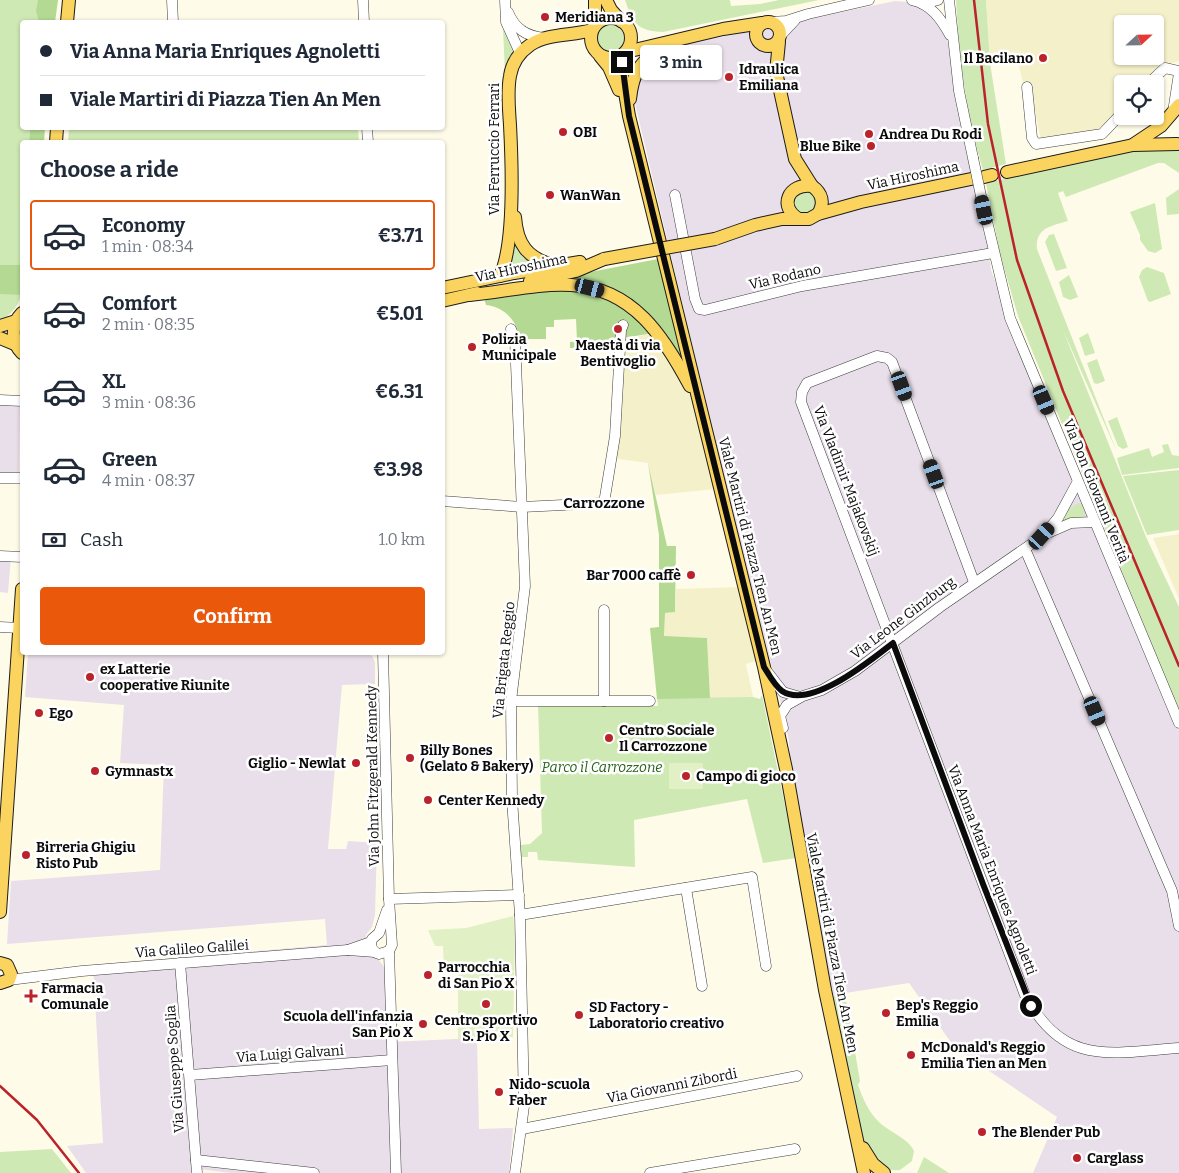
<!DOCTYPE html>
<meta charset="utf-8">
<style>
:root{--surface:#fff;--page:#f6f6f7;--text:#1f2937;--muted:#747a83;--line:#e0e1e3;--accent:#ea580c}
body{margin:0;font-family:Bitter,serif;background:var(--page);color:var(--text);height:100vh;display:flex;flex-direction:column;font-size:19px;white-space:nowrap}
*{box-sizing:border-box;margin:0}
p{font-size:16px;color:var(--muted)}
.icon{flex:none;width:28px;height:28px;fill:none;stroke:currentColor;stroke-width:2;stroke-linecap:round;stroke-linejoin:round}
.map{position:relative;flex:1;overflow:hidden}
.drawer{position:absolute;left:20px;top:140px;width:425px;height:515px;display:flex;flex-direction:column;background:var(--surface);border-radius:5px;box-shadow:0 1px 4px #0004}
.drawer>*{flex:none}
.banner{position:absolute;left:20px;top:20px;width:425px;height:110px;border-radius:5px;box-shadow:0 1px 4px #0004;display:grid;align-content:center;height:110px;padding:0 20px;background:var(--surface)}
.needle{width:32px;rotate:68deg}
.fabs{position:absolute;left:1114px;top:15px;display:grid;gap:10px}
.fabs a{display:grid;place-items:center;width:50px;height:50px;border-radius:5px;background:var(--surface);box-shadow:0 1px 4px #0004;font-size:25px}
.end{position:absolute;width:22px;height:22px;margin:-11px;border:6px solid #0b0b0b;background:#fff;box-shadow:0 0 0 2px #fff}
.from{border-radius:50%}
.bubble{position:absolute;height:35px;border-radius:5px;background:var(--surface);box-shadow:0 1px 4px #0004;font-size:16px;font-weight:700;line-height:35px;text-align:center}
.car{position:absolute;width:15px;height:30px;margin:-15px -8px;border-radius:6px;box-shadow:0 0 4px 1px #0007;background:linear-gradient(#222 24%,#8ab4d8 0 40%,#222 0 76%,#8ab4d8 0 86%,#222 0)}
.banner b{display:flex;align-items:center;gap:18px;height:48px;font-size:19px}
.banner b+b{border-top:1px solid var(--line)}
.banner i{width:12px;height:12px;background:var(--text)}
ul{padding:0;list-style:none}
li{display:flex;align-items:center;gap:15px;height:70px;margin:0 10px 8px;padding:0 10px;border:2px solid transparent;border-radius:5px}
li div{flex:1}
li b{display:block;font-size:19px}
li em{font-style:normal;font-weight:700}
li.current{border-color:var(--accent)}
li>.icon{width:45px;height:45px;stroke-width:1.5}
h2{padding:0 20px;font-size:22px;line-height:60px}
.pay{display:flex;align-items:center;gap:12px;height:55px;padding:0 20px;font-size:19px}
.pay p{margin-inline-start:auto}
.primary-button{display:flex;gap:10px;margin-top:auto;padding:10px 20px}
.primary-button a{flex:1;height:58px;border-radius:5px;background:var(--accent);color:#fff;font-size:20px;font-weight:700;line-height:58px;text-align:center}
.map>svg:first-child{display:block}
</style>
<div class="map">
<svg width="1179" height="1173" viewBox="0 0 1179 1173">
<rect width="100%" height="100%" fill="#fffbe9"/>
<g fill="#e9dfea">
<path d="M895 1 908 2 930 11 946 31 959 112 987 236 991 270 1065 463 1179 731V1173H1033L1057 1117 955 1048 909 983 833 995 791 776 789 742 785 720 708 413 634 99 645 62 668 48Z"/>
<path d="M0 400 20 401 19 478H0Z"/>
<path d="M0 556 11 557 8 593 0 592Z"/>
<path d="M28 653 363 652 372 656 375 662V684L342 685 328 849H346L348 841 377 843 375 915 372 927 366 935 367 956H376L384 967 389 1042 477 1038 479 1129 513 1128 509 1173H231L191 1168V1173H86L67 1146 103 1143 93 965 327 945 325 919 7 944 11 881 160 870 164 765 120 763 124 705 25 697Z"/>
</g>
<g fill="#f4f1ca" fill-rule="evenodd">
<path d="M986 0H1179V61L1161 66 1144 84H1122V107L1105 127 1094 132 1042 139 1040 136 1032 95 1026 96 1016 53 990 63ZM1122 24H1155V56H1122Z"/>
<path d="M654 333 684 380 690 395 716 489 656 495 648 463 611 458 620 340Z"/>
<path d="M1179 534V599L1153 538Z"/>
<path d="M740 587 756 661 746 664 753 697 710 698 707 638 664 637 665 613 675 612 676 589Z"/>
</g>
<g fill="#cfe9b4">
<path d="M0 0H38L39 22H22V128H30L29 142H22V230L20 266 0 265Z"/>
<path d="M625 0H730L731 6 760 4 779 0H819L663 32C637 31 633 23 625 0Z"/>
<path d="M956 0H986L990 63 1006 164 983 170C966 115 959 57 956 0Z"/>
<circle cx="610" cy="39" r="14"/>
<path d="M503 29 513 51 505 74Z"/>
<path d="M69 128H358L359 142H68Z"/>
<path d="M1165 147 1179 150V173L1164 163H1158L1066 197 1063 191 1058 193 1068 221C1051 226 1035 228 1037 249L1117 452 1063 330 1146 537 1179 607V712L1018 316 1000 254 986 183 1112 155Z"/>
<path d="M1179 189V214L1167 215 1166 198Z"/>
<circle cx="805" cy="202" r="11"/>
<path d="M1155 203 1162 249 1155 253 1148 251 1140 240V235L1130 212Z"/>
<path d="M1054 234 1067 268 1056 271 1045 242 1049 235Z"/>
<path d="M514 242 523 257 538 266 505 273Z"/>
<path d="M1147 267 1164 273 1171 294 1150 302 1148 301 1139 277 1142 270Z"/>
<path d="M1069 275 1078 297 1070 300 1063 297 1059 282Z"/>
<path d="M0 286H22C22 300 14 315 0 319Z"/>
<path d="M1088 333 1095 353 1085 356 1079 338Z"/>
<path d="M1097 359 1105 381 1097 384 1094 383 1087 363Z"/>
<path d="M1117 417 1128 447 1123 449 1118 446 1108 421Z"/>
<path d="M1168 444 1172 455 1179 456V468L1122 475 1117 458 1149 448 1152 457 1164 452 1162 445Z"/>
<path d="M1179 470V530L1147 535 1123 476Z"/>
<path d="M1078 503 1082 504 1085 513 1084 517 1061 522 1068 510Z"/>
<path d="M762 695 796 858 763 863 747 799 634 820 635 867 538 860 537 852H528V857H521V845L530 844 542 833 538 704 658 706 657 698 753 697 760 699Z"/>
<path d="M845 994 860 1081 858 1085C863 1099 869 1113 880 1123 890 1132 909 1139 914 1151L912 1161 900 1170C881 1173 870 1154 863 1139L833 996Z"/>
<path d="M52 1149 71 1173H0V1152Z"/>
<path d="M924 1157 949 1173H917Z"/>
</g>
<g fill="#b3d993">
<path d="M38 0H58L55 22H39L36 11Z"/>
<path d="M30 128H45L44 142H29Z"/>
<path d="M22 230V295L0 294V265H20Z"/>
<path d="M658 259 689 375 647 315 554 279Z"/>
<path d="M580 290 609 298 654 333 598 342V349L570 348V342L577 341 576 319 554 320V327H546V339H520C517 321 505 307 486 305L484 298 523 292Z"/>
<path d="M648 463 667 546H676L675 612 665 613 664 636 707 638 710 698 657 699 650 628 659 627V535Z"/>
</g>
<g fill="#e1f0c5">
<rect x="669" y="763" width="34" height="26"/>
<path d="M513 916 515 934 513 1037 458 1039V971L444 972 443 946H435L428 930 466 928Z"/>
</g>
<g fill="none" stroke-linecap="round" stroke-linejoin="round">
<defs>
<g id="minor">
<path d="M172 0 173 22"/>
<path d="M363 0 364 22"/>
<path d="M505 0 506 22 520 53"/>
<path d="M912 0C931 4 941 19 950 35"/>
<path d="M949 0 959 91 973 158"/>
<path d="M923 4 938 0"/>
<path d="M508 12C515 29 526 36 544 38"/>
<path d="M772 22 786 21 808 14 869 0"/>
<path d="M781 35 795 20"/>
<path d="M1148 84 1165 68 1179 71"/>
<path d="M1027 87 1032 138 1036 144 1102 134 1122 113"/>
<path d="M1173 112 1179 73"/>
<path d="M367 128 368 142"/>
<path d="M675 195 695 299 699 309 705 310 802 286 993 253"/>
<path d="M981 196 1010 318 1179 723"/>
<path d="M511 329 515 339 525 586 511 701 512 799 520 915 524 1106 515 1173"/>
<path d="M0 400 22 401"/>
<path d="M0 478H22"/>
<path d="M442 501 522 507 604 503 615 436 621 330 623 325"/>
<path d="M1048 533 1071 523 1093 522"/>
<path d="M1025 549 1172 891 1179 926"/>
<path d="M0 556 22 557"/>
<path d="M974 582 892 362 887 358 877 356 807 383 802 392 801 402 1025 995C1064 1067 1109 1053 1179 1048"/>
<path d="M604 610V701"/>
<path d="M0 627 20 628"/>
<path d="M383 652 389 899 392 945 389 951 396 1173"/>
<path d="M766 670 783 692 800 697"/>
<path d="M511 701H650"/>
<path d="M783 728 780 716 787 705 803 696 822 690 855 671 940 607 1043 536 1058 518 1077 483"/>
<path d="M686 888 702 986"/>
<path d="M389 899 519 895"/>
<path d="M387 910 379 933 372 939C370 946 372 952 379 954L389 951"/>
<path d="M520 915 752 877 766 966"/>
<path d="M371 942 348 950 375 952"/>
<path d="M180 963 197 1173"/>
<path d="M9 980 82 971 348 950"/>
<path d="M190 1075 392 1060"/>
<path d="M522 1129 797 1076"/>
<path d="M196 1160 314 1173"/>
<path d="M650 1173 795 1149"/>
</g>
<g id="major">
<path d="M606 0 611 10 621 21"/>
<circle cx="611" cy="38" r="20"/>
<circle cx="768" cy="34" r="12"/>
<path d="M67 22 69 0"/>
<path d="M595 25V0"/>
<path d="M779 42 776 72 795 159 812 186"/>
<path d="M626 52 723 29 762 23"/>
<path d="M624 54 622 75 629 116 764 667 786 769 825 990 864 1173"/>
<path d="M600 56 609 67 619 90"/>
<path d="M630 99C633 71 640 63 662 46"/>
<path d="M56 142 57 128"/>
<path d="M1134 144 1161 126 1179 105"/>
<path d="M1007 172 1133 145 1177 144"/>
<path d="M984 177 992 175"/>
<path d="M515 217C517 244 527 258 553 265"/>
<path d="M799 219C778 207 788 183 812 186 822 193 825 203 818 214"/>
<path d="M715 239 755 225 782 219H809L818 214 861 202 971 179"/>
<path d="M500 276C515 244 512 163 510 125 509 109 507 92 510 76 512 63 520 52 530 45 548 33 572 36 592 30"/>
<path d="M530 281 576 271 604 259"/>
<path d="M442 288 514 273 580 262"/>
<path d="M469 295C503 292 538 283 571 285 633 288 664 337 690 386"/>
<path d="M442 301 477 293"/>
<path d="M22 313C11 324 11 342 22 353"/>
<path d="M0 326 16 321"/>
<path d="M0 338 17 345"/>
<path d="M0 912 22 589"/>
<path d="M0 963 7 965 11 974 9 980 0 983"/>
<path d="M863 1148 873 1164 884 1173"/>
</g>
</defs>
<use href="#minor" stroke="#3e3e3e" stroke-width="11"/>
<use href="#major" stroke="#1c1c1c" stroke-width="14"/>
<use href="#minor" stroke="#fff" stroke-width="10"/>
<use href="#major" stroke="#fad45f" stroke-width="12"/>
<g stroke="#bb232a" stroke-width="2.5">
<path d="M974 0 988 124 1017 260 1063 391 1179 666"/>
<path d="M0 1086 37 1120 79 1173"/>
</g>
<defs>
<path id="minor-bridge" d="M973 158 981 196"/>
<path id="major-bridge" d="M604 259 715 239"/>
</defs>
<use href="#minor-bridge" stroke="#3e3e3e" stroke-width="11" stroke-linecap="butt"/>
<use href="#major-bridge" stroke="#1c1c1c" stroke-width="14" stroke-linecap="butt"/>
<use href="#minor-bridge" stroke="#fff" stroke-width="10"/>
<use href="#major-bridge" stroke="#fad45f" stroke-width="12"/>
</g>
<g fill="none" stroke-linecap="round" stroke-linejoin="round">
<path stroke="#0b0b0b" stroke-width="6" d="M622 62 629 116 764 667C769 675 775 686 782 691 811 710 871 660 893 643L983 884 1031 1006"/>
</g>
<g fill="#bb232a" stroke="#fff" stroke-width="2">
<circle cx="545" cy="17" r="5"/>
<circle cx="1043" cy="58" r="5"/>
<circle cx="729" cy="77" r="5"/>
<circle cx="563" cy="132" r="5"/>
<circle cx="869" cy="134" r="5"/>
<circle cx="871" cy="146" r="5"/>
<circle cx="550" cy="195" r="5"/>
<circle cx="618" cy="329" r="5"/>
<circle cx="472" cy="347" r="5"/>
<circle cx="691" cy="575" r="5"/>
<circle cx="90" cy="677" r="5"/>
<circle cx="39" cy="713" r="5"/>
<circle cx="609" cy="738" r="5"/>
<circle cx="410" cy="758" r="5"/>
<circle cx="356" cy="763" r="5"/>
<circle cx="95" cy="771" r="5"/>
<circle cx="686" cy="776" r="5"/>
<circle cx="428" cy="800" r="5"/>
<circle cx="26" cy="855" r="5"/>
<circle cx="428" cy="975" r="5"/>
<path d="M28.5 988.5h5v5h5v5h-5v5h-5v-5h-5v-5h5z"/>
<circle cx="486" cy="1004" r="5"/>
<circle cx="886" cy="1013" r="5"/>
<circle cx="579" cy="1015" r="5"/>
<circle cx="423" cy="1024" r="5"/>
<circle cx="911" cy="1055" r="5"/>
<circle cx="499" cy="1092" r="5"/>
<circle cx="982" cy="1132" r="5"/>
<circle cx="1077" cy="1158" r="5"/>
</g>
<g text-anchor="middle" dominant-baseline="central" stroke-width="5" stroke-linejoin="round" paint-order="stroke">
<g font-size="14" font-weight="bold" fill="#0b0b0b" stroke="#fff" text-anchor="start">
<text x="555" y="17">Meridiana 3</text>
<text x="1033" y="58" text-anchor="end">Il Bacilano</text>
<text x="739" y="69">Idraulica<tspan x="739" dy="16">Emiliana</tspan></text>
<text x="573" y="132">OBI</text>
<text x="879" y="134">Andrea Du Rodi</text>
<text x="861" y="146" text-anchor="end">Blue Bike</text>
<text x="560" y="195">WanWan</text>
<text x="482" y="339">Polizia<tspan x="482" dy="16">Municipale</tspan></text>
<text x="618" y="345" text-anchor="middle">Maestà di via<tspan x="618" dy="16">Bentivoglio</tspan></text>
<text x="681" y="575" text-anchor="end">Bar 7000 caffè</text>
<text x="100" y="669">ex Latterie<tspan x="100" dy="16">cooperative Riunite</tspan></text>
<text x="49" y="713">Ego</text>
<text x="619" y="730">Centro Sociale<tspan x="619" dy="16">Il Carrozzone</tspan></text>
<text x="420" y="750">Billy Bones<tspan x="420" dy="16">(Gelato &amp; Bakery)</tspan></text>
<text x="346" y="763" text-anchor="end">Giglio - Newlat</text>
<text x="105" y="771">Gymnastx</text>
<text x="696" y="776">Campo di gioco</text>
<text x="438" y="800">Center Kennedy</text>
<text x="36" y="847">Birreria Ghigiu<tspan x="36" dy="16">Risto Pub</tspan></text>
<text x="438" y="967">Parrocchia<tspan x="438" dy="16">di San Pio X</tspan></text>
<text x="41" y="988">Farmacia<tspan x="41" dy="16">Comunale</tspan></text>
<text x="896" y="1005">Bep's Reggio<tspan x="896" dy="16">Emilia</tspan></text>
<text x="589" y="1007">SD Factory -<tspan x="589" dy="16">Laboratorio creativo</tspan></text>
<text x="413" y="1016" text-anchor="end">Scuola dell'infanzia<tspan x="413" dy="16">San Pio X</tspan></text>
<text x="486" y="1020" text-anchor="middle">Centro sportivo<tspan x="486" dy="16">S. Pio X</tspan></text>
<text x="921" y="1047">McDonald's Reggio<tspan x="921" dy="16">Emilia Tien an Men</tspan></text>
<text x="509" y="1084">Nido-scuola<tspan x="509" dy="16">Faber</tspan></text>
<text x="992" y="1132">The Blender Pub</text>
<text x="1087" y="1158">Carglass</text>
</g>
<g font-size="14" fill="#0b0b0b" stroke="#fff">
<text transform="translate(494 149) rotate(-90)">Via Ferruccio Ferrari</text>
<text transform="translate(913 176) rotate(-12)">Via Hiroshima</text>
<text transform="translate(521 268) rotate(-12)">Via Hiroshima</text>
<text transform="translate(785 277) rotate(-13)">Via Rodano</text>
<text transform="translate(846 481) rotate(69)">Via Vladimir Majakovskij</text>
<text transform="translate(1096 491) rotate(68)">Via Don Giovanni Verità</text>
<text transform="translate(750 546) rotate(76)">Viale Martiri di Piazza Tien An Men</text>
<text transform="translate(903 618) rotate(-37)">Via Leone Ginzburg</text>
<text transform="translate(504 660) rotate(-84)">Via Brigata Reggio</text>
<text transform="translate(373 776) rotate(-91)">Via John Fitzgerald Kennedy</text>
<text transform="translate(992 870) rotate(69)">Via Anna Maria Enriques Agnoletti</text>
<text transform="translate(832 943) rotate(79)">Viale Martiri di Piazza Tien An Men</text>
<text transform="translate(192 949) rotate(-4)">Via Galileo Galilei</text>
<text transform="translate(290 1054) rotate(-4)">Via Luigi Galvani</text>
<text transform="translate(175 1069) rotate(-94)">Via Giuseppe Soglia</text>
<text transform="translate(672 1086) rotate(-11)">Via Giovanni Zibordi</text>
</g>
<g font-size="14" font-style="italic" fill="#2a621c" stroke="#fff">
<text x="602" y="767">Parco il Carrozzone</text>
</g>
<g font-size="15" font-weight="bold" fill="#0b0b0b" stroke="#fff">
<text x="604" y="503">Carrozzone</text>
</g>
</g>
</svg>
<div class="fabs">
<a><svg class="needle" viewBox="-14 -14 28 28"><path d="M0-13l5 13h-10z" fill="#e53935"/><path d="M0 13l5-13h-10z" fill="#747a83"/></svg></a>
<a><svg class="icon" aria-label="locate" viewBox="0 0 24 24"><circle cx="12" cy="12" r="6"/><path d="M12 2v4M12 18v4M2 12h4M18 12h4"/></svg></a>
</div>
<i class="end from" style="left:1031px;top:1006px"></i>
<i class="end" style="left:622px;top:62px"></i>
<div class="bubble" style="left:640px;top:45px;width:82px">3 min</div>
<i class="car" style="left:984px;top:210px;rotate:348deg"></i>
<i class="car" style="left:590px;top:288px;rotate:105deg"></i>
<i class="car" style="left:902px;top:386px;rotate:160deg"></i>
<i class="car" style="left:1044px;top:400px;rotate:157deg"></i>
<i class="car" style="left:934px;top:474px;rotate:340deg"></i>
<i class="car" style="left:1042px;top:536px;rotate:42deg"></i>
<i class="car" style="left:1095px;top:711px;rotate:157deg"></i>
<div class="banner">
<b><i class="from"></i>Via Anna Maria Enriques Agnoletti</b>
<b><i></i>Viale Martiri di Piazza Tien An Men</b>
</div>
<section class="drawer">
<h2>Choose a ride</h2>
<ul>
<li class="current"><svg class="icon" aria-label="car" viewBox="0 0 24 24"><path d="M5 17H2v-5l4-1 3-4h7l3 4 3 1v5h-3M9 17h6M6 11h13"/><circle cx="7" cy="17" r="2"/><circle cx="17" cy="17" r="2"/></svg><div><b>Economy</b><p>1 min · 08:34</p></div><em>€3.71</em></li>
<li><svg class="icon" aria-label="car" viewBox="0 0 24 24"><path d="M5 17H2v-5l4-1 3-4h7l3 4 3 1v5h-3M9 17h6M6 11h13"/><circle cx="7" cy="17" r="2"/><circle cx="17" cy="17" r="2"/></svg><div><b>Comfort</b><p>2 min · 08:35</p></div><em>€5.01</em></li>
<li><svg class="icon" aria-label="car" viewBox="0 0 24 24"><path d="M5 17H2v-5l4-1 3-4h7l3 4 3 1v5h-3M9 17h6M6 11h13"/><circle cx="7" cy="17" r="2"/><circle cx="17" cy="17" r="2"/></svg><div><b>XL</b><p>3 min · 08:36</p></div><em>€6.31</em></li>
<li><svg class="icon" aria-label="car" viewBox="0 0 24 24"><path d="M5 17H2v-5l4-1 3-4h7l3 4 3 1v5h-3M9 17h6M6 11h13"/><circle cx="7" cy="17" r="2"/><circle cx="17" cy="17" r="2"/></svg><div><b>Green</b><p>4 min · 08:37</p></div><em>€3.98</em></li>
</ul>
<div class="pay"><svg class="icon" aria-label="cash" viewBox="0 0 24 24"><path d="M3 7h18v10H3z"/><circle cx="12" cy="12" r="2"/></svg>Cash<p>1.0 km</p></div>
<div class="primary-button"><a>Confirm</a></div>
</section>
</div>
